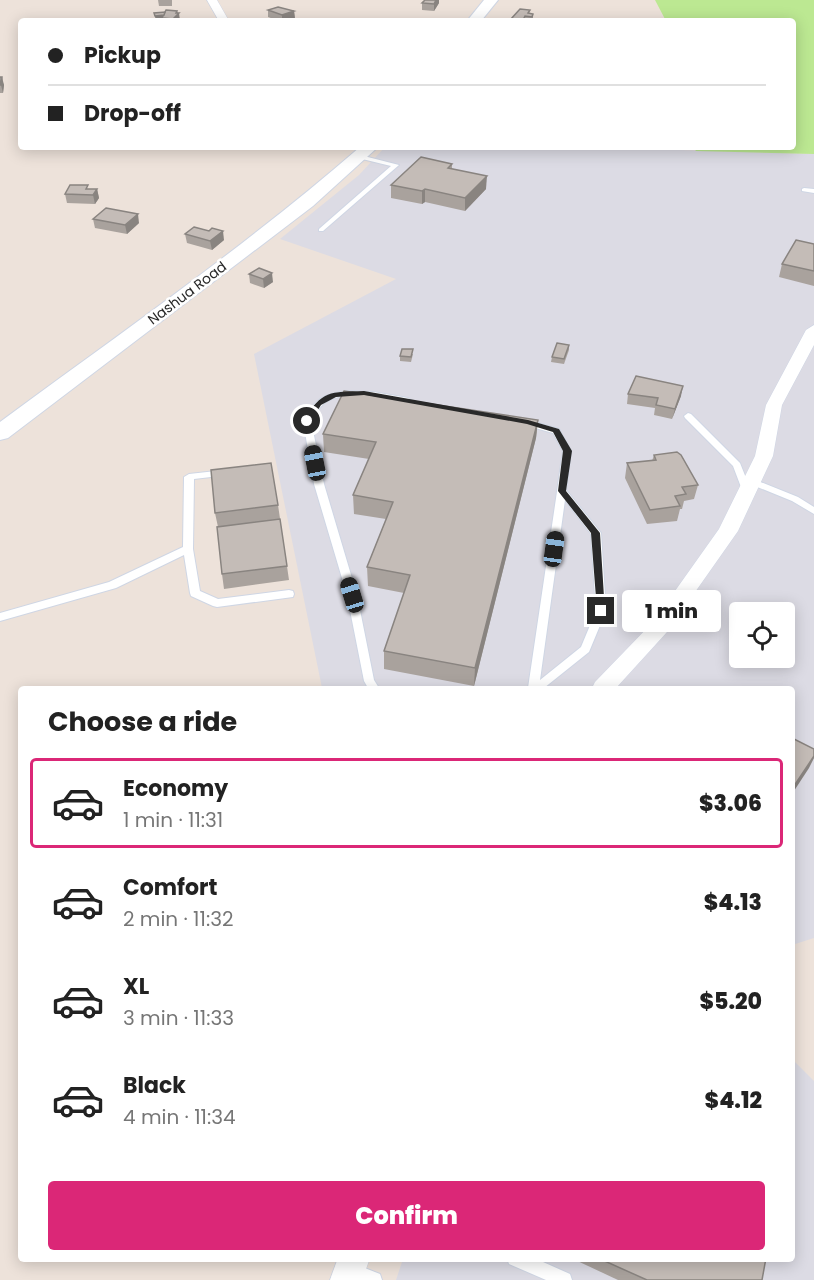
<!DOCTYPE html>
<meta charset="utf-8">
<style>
:root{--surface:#fff;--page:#f6f6f6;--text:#222;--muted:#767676;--line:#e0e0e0;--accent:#db2777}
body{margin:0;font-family:Poppins,sans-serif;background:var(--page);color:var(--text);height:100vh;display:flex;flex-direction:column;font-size:22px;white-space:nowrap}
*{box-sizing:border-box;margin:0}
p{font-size:20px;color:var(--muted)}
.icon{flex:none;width:33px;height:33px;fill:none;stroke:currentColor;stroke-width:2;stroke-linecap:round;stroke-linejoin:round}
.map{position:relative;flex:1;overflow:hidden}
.panel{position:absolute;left:18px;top:686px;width:777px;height:576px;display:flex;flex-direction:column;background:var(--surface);border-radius:6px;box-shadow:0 3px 15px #0003}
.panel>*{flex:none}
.top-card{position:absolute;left:18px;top:18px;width:778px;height:132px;border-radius:6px;box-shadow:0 3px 15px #0003;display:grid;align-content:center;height:132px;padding:0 30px;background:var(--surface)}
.buttons{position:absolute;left:729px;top:602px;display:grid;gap:12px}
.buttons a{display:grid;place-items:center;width:66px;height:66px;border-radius:6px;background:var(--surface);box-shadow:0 3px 15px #0003;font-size:30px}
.end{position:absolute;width:27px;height:27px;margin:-14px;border:8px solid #292929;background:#fff;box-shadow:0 0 0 3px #fff}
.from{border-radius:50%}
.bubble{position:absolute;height:42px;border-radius:6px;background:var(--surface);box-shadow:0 3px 15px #0003;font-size:20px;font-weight:800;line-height:42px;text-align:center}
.car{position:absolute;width:18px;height:36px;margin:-18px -9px;border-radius:8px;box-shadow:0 0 4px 2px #0007;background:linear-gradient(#222 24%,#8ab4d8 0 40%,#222 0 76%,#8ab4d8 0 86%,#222 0)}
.top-card b{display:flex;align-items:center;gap:21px;height:57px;font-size:22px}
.top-card b+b{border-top:2px solid var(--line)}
.top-card i{width:15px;height:15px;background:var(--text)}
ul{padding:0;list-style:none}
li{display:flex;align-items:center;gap:18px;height:90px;margin:0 12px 9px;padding:0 18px;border:3px solid transparent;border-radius:6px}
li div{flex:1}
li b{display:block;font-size:22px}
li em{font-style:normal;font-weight:800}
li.on{border-color:var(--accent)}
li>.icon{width:54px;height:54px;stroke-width:1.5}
h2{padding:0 30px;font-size:27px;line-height:72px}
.action{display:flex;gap:12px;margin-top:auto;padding:12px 30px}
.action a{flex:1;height:69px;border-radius:6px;background:var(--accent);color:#fff;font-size:24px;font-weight:800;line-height:69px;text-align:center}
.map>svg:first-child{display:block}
</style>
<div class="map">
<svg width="814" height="1280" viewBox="0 0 814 1280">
<rect width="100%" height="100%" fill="#ede2da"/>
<g fill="#dcdbe4" fill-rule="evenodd">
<path d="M385 147H581L814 154V938L792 945V688H322L254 354 396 279 280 239 359 175ZM740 612H784V657H740Z"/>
<path d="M792 1059 814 1081V1280H396L403 1259 792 1258Z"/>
</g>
<path fill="#bce892" d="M655 0H814V154L696 151 693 147H794V21H666Z"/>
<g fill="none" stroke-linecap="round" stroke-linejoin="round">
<defs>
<g id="lane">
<path d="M360 155 399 165 323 231H319V229L391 166 358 158V156Z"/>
<path d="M804 188 814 189V193L802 191V189Z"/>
<path d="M347 391 373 392 408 398 412 401 408 404C386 400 350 390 329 400 320 405 316 413 311 421L324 484 357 595 374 680 379 688H368L364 681 347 595 314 484 303 421C315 399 323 394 347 391Z"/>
<path d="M688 413 691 414 740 463 752 493 750 495H744L733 466 685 418 684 416Z"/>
<path d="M524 419 559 429 571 451 566 490 601 533 606 611 589 652 544 688H528L563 451 553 433 521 424 520 422ZM565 500 591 534 596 611 581 647 540 680Z"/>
<path d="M225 470 228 471 230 473 228 475 194 479 193 549 200 591 218 599 289 590 293 591 294 594 293 597 217 607 213 606 191 596 190 593 184 555 116 588 0 621V613L109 582 183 547 184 477 189 474Z"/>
<path d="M753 479 798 497 814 507V514L792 501 750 484 748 482 750 480Z"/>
<path d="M507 1258H534L570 1274 572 1280H546L509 1264Z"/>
<path d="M352 1263 380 1274 382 1280H354L346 1277 344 1271 346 1265Z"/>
</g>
<g id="street">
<path d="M207 0H217L229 21H219Z"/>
<path d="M814 325V345L782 405 773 456 738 531 667 632 616 688H592L595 682 653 622 719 529 755 456 766 405 806 330Z"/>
<path d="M338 1258H370L362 1280H330Z"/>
</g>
<g id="secondary">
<path d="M484 0H498L481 21H467Z"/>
<path d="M360 147H378L313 206 8 438 0 440V422C122 332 246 246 360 147Z"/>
</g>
</defs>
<use href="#lane" stroke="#cfd6e4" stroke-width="2"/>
<use href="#street" stroke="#cfd6e4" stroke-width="1"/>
<use href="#secondary" stroke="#cfd6e4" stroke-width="2"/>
<use href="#lane" fill="#fff" fill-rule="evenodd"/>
<use href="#street" fill="#fff" fill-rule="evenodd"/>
<use href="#secondary" fill="#fff" fill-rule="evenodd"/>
</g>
<g fill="#a9a29d">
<path d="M158 0H172V6H159Z"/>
<path d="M422 3H439L434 11 422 10Z"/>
<path d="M268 10 294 11 295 19 287 21H279L268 17Z"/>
<path d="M154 13H178L180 21H162V19L156 20Z"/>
<path d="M529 13 533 14V21H511V19Z"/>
<path d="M0 77 4 85 3 93H0Z"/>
<path d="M452 164V169L486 189 465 211 425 202 422 204 391 198V185Z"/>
<path d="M88 189H97L99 198 95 204 67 203 65 194Z"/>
<path d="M93 219 139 223 127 234 95 228Z"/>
<path d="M209 231 224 240 212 250 187 243 185 234Z"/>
<path d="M814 244V286L779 277 782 264Z"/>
<path d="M249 274 273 282 264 288 250 283Z"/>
<path d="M569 345V350L564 364 551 362 552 357Z"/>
<path d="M413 354 411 362 400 361V356Z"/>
<path d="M628 394 681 396 672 419 654 415 655 408 627 404Z"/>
<path d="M538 420 536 438 474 686 384 669V651L404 593 368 586 367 567 386 519 354 514 353 495 369 459 324 452 323 434Z"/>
<path d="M654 455 698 485 694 499 684 501 682 509H680L677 521 647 524 625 478 627 463 652 461Z"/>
<path d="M278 505 289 580 224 589 222 574 218 527 215 513Z"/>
<path d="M571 1258H766L762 1280H618Z"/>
</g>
<g fill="#898480">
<path d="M436 0H439V3L434 11V4Z"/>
<path d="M177 11 178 14 179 13 180 21H173V19Z"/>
<path d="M294 11 295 19 287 21H282V15Z"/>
<path d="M166 15 162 19 156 20 155 16Z"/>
<path d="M2 77 4 85 3 93 1 85Z"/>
<path d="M487 176 486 189 465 211V198Z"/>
<path d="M97 189 99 198 95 204 93 195Z"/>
<path d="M425 189V202L422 204V191Z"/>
<path d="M138 214 139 223 127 234 125 225Z"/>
<path d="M223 231 224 240 212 250 210 241Z"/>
<path d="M272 273 273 282 264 288 263 279Z"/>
<path d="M683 386 681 396 672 419 675 409Z"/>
<path d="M538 420 536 438 474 686 475 668Z"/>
<path d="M814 756V758L809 768 792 794V789Z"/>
</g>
<g fill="#c4bcb7" stroke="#898480" stroke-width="1.5">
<path d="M425 0H436L434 4 422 3Z"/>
<path d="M278 7 294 11 282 15 268 10Z"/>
<path d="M520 9 530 10 528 13 533 14 532 17 525 16 523 20 511 19Z"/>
<path d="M166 10 177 11 176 13H179L173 19 162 18Z"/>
<path d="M165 12 164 15 155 16 154 13Z"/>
<path d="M0 77H2L1 85H0Z"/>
<path d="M421 157 452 164 448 168 487 176 465 198 425 189 422 191 391 185Z"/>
<path d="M70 185H88L86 189H97L93 195 65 194Z"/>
<path d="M106 208 138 214 125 225 93 219Z"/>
<path d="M194 227 209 231 212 228 223 231 210 241 185 234Z"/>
<path d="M796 240 814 244V271L782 264Z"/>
<path d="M259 268 272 273 263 279 249 274Z"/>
<path d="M557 343 569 345 564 359 552 357Z"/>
<path d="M402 349H413L411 357 400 356Z"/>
<path d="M636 376 683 386 675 409 656 405 658 398 628 394Z"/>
<path d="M344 391 538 420 475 668 384 651 410 575 367 567 393 502 353 495 376 442 323 434Z"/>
<path d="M677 452 681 455 698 485 682 487 686 494 675 496 680 506 650 510 627 463 656 460 654 455Z"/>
<path d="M271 463 278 505 215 513 211 470Z"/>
<path d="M280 519 287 566 222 574 217 527Z"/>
<path d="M792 738 814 749V756L792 789Z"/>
<path d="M598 1258H766L762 1280H647Z"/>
</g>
<path fill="#292929" d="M364 391 528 420 559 429 572 451 566 491 600 533 605 613H598L597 611 591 533 558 491 563 451 553 432 527 424 364 395 336 397 321 405 310 423 303 421C322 390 330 392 364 391Z"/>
<g text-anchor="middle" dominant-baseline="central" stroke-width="5" stroke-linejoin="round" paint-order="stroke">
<g font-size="14" fill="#292929" stroke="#fff">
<text transform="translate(187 293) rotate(-37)">Nashua Road</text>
</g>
</g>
</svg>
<div class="buttons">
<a><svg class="icon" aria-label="locate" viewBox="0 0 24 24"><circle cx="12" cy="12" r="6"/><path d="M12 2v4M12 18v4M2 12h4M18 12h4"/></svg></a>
</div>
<i class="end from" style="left:307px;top:421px"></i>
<i class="end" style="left:601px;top:611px"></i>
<div class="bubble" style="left:622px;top:590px;width:99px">1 min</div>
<i class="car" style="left:315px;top:463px;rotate:349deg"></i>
<i class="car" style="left:554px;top:549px;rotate:8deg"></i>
<i class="car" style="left:352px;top:595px;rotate:343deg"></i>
<div class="top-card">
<b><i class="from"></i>Pickup</b>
<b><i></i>Drop-off</b>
</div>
<section class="panel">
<h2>Choose a ride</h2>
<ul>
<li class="on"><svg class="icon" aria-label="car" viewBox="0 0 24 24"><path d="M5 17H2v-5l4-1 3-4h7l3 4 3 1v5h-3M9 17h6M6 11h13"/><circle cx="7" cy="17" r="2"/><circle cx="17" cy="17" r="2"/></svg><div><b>Economy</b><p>1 min · 11:31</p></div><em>$3.06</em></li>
<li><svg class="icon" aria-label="car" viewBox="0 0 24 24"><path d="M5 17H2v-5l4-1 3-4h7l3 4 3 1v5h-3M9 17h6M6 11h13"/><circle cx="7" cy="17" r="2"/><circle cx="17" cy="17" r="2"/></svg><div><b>Comfort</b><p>2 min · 11:32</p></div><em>$4.13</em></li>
<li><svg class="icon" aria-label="car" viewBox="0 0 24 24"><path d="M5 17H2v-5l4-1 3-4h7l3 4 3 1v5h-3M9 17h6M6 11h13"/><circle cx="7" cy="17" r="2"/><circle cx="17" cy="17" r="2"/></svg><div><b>XL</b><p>3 min · 11:33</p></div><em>$5.20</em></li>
<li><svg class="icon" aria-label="car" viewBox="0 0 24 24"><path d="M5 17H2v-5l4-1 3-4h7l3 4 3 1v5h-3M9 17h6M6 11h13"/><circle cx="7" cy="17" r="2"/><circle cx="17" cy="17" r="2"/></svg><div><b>Black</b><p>4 min · 11:34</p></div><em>$4.12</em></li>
</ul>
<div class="action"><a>Confirm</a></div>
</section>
</div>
